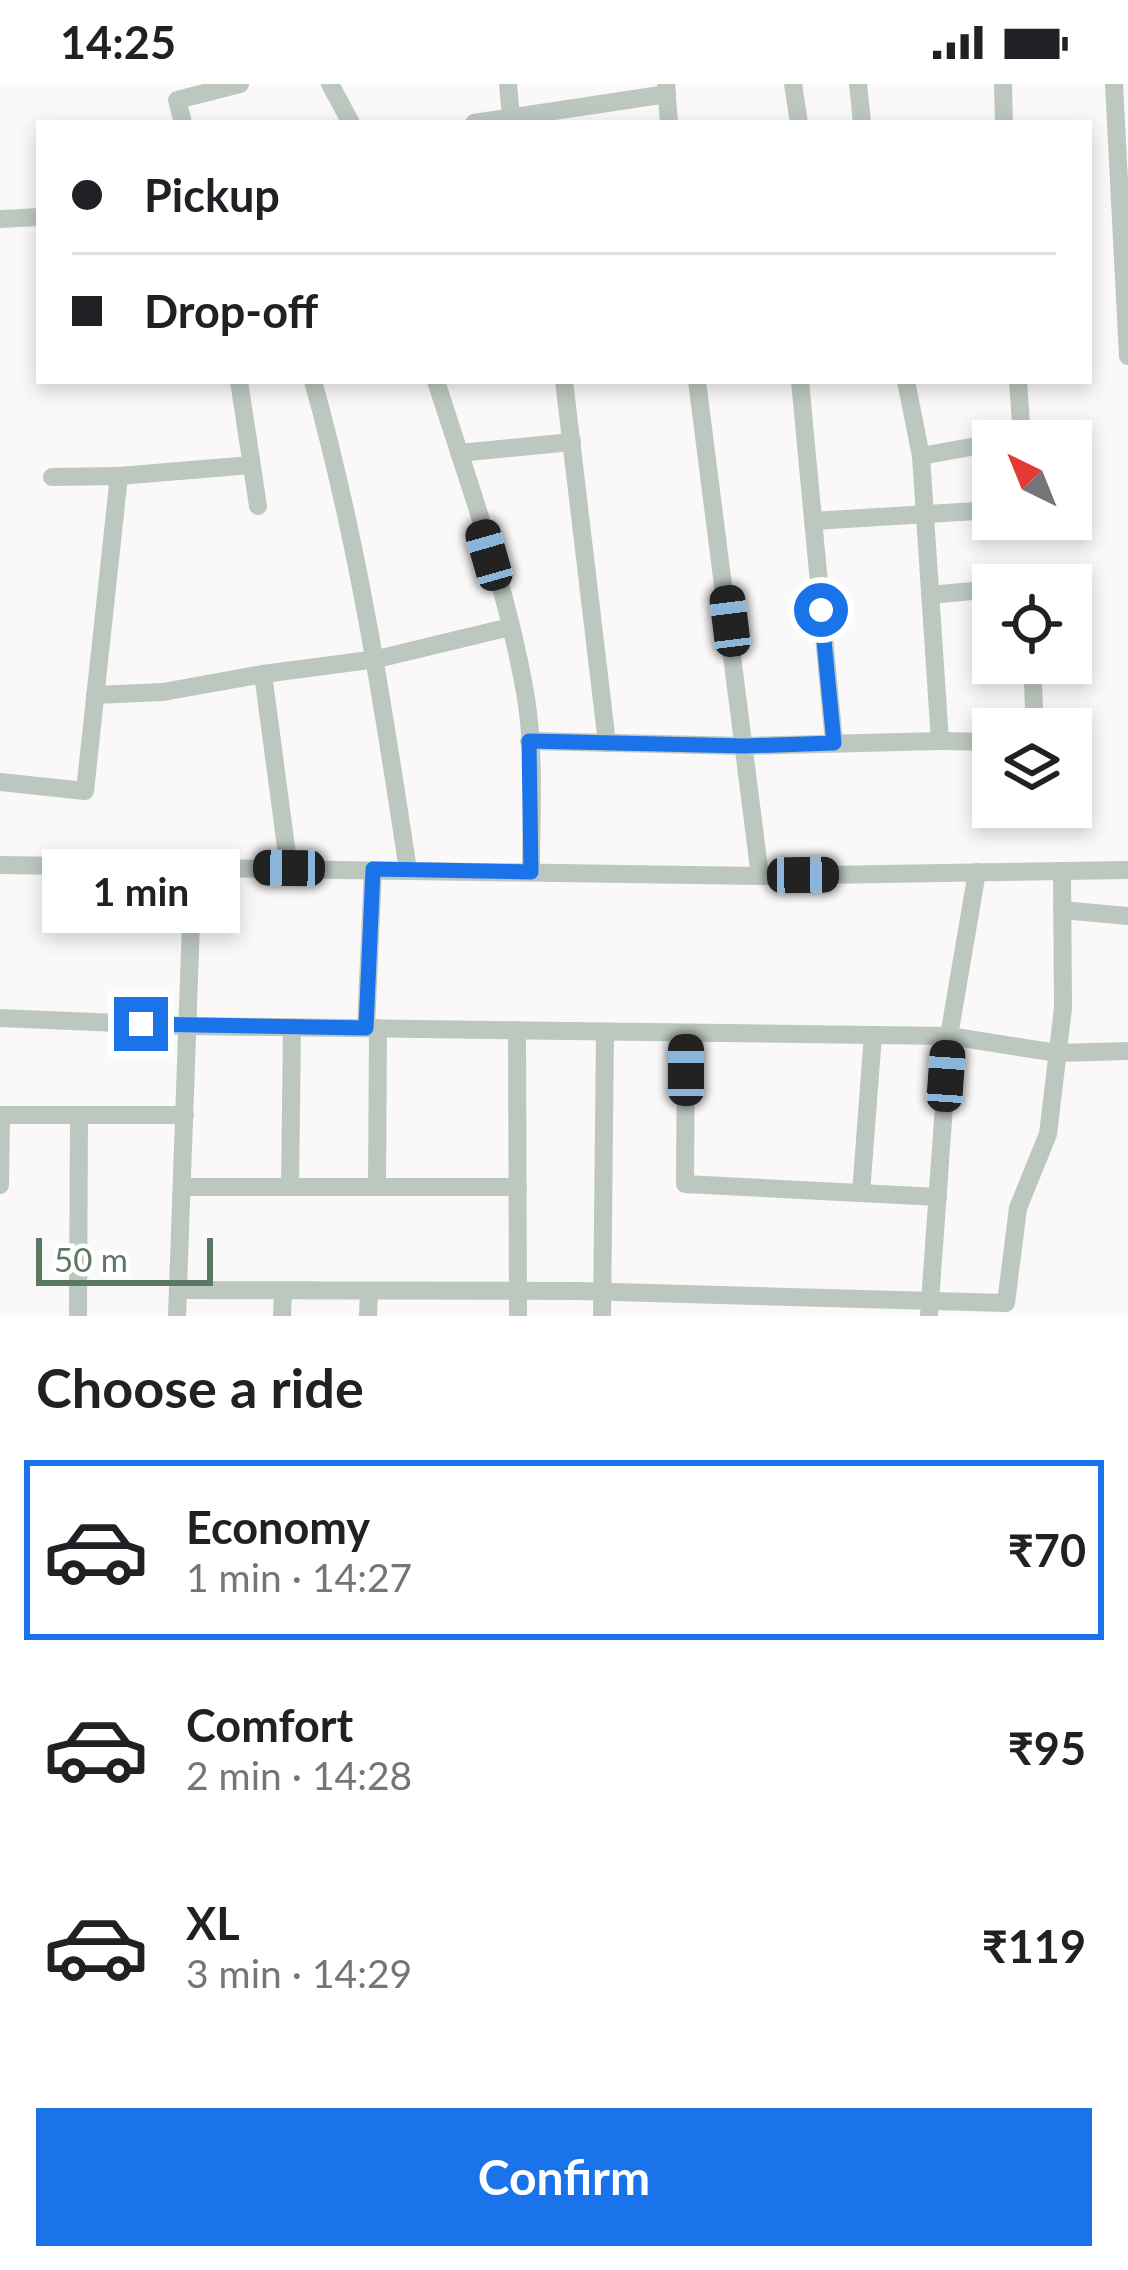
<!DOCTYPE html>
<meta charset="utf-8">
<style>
:root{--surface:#fff;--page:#f6f6f6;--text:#202124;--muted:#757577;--line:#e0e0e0;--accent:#1a73e8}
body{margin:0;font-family:Lato,sans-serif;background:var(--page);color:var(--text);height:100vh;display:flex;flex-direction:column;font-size:45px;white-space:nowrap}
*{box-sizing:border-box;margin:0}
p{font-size:39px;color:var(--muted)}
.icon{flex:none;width:66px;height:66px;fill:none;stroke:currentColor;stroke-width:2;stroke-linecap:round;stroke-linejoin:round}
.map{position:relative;height:1232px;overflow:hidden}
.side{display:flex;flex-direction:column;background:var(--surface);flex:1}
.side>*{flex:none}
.banner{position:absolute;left:36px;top:36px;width:1056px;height:264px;border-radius:0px;box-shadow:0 6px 18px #0003;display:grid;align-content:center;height:264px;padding:0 36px;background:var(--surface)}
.needle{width:78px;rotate:317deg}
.tools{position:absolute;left:972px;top:336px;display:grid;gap:24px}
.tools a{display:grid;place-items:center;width:120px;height:120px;border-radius:0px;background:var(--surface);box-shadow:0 6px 18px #0003;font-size:60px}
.scale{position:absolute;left:36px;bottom:30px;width:177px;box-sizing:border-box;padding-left:12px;border:6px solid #5b7864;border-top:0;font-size:33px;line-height:42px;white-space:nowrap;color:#5b7864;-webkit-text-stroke:9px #fff;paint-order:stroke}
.end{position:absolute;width:54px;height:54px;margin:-27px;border:15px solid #1a73e8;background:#fff;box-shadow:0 0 0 6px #fff}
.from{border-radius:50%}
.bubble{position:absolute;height:84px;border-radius:0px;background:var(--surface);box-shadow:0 6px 18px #0003;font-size:39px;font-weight:700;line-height:84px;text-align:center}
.car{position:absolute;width:36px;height:72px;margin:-36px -18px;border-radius:15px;box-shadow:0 0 9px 3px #0007;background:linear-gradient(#222 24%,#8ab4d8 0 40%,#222 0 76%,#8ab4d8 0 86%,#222 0)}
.banner b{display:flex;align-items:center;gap:42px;height:114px;font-size:45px}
.banner b+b{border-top:3px solid var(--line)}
.banner i{width:30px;height:30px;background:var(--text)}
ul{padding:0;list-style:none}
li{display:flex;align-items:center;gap:36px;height:180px;margin:0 24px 18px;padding:0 12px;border:6px solid transparent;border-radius:0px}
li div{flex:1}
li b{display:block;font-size:45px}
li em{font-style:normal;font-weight:700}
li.active{border-color:var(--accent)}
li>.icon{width:108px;height:108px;stroke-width:1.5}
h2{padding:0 36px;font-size:54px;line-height:144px}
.cta{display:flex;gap:24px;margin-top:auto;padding:24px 36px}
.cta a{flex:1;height:138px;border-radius:0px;background:var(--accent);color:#fff;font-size:48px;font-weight:700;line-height:138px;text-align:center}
.status{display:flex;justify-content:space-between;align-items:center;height:84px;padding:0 60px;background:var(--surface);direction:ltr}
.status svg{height:33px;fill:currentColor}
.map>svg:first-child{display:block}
</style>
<div class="status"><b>14:25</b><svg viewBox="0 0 49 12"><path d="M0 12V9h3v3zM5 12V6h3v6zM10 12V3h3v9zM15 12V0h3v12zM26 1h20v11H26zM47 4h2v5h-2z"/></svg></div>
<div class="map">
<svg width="1128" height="1232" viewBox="0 0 1128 1232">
<rect width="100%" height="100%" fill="#faf8f8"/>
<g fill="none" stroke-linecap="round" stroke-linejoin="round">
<g stroke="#bcc7bf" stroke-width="18">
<path d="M330 0 351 39"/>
<path d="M508 0 511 33"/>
<path d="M666 0 669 39"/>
<path d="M793 0 799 39"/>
<path d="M858 0 862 39"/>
<path d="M1003 0 1004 39"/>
<path d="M1114 0 1128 272"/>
<path d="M183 39 177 16 240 0"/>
<path d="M474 39 667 10"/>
<path d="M0 135 39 133"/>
<path d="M239 297 258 422"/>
<path d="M313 297C358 458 383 621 408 786"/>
<path d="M436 297C469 400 508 507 526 614 535 671 531 731 531 788"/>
<path d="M564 297 607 659"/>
<path d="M697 297 760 792"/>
<path d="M800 297 834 659"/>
<path d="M906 297 921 372 993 359"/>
<path d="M1007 357 1022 355 1018 297"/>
<path d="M459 369 572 358"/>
<path d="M119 392 251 381"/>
<path d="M813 437 993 426"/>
<path d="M930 511 993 505"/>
<path d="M1032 579 1035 645"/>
<path d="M263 590 377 575 510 543"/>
<path d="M95 611 163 608 263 590 289 785"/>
<path d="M529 657 745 662 940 657 921 372"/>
<path d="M940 657 993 658"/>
<path d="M0 698 85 707 119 392 52 393"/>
<path d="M0 781 760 792 1128 786"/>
<path d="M1062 826 1128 832"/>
<path d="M0 934 188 942 949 952 1057 969 1128 967"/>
<path d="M366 944 373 786"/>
<path d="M517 946 518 1232"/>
<path d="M686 949 685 1100 938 1113"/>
<path d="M0 1031H185"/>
<path d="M0 1101 1 1031"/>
<path d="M182 1103H518"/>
<path d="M290 1103 292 943"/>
<path d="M377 1103 378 944"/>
<path d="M861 1109 873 951"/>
<path d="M178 1206 579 1207 1006 1219 1018 1124 1048 1050 1063 924 1062 787"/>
<path d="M78 1232 79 1031"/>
<path d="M177 1232 193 783"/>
<path d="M282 1232 283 1207"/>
<path d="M368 1232 369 1207"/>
<path d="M602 1232 605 948"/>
<path d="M929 1232 949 952 977 788"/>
</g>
</g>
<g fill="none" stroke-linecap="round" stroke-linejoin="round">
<path stroke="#1a73e8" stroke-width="15" d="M141 940 366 944 373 785 531 788 529 657 745 662 834 659 821 526"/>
</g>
</svg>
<div class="tools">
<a><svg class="needle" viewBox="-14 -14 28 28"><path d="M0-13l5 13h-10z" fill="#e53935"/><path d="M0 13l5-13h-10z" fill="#757577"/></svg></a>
<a><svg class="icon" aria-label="locate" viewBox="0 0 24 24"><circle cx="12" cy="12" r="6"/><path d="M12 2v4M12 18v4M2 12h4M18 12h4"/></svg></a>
<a><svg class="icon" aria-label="layers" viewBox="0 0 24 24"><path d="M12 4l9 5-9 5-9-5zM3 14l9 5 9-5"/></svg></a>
</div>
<div class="scale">50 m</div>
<i class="end from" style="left:821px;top:526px"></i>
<i class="end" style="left:141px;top:940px"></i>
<div class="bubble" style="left:42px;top:765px;width:198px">1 min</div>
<i class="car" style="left:489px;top:471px;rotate:344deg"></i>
<i class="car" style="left:730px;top:537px;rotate:353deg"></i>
<i class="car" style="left:289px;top:784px;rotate:271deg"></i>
<i class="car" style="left:803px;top:791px;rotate:89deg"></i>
<i class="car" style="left:686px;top:986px;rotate:0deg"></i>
<i class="car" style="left:946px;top:992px;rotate:4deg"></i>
<div class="banner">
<b><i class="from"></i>Pickup</b>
<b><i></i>Drop-off</b>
</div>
</div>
<section class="side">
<h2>Choose a ride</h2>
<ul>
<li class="active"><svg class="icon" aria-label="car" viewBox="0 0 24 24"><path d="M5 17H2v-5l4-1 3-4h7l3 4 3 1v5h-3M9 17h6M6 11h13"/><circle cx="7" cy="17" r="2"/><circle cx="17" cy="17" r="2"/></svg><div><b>Economy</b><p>1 min · 14:27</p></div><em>₹70</em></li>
<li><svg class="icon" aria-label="car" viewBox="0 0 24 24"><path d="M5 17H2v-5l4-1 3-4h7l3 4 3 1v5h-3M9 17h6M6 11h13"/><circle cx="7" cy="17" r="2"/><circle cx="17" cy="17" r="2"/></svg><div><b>Comfort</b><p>2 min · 14:28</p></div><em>₹95</em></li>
<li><svg class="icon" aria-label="car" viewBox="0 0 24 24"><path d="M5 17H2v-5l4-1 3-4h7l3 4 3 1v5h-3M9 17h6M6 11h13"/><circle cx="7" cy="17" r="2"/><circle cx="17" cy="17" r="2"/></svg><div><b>XL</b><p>3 min · 14:29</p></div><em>₹119</em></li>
</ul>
<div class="cta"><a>Confirm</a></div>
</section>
